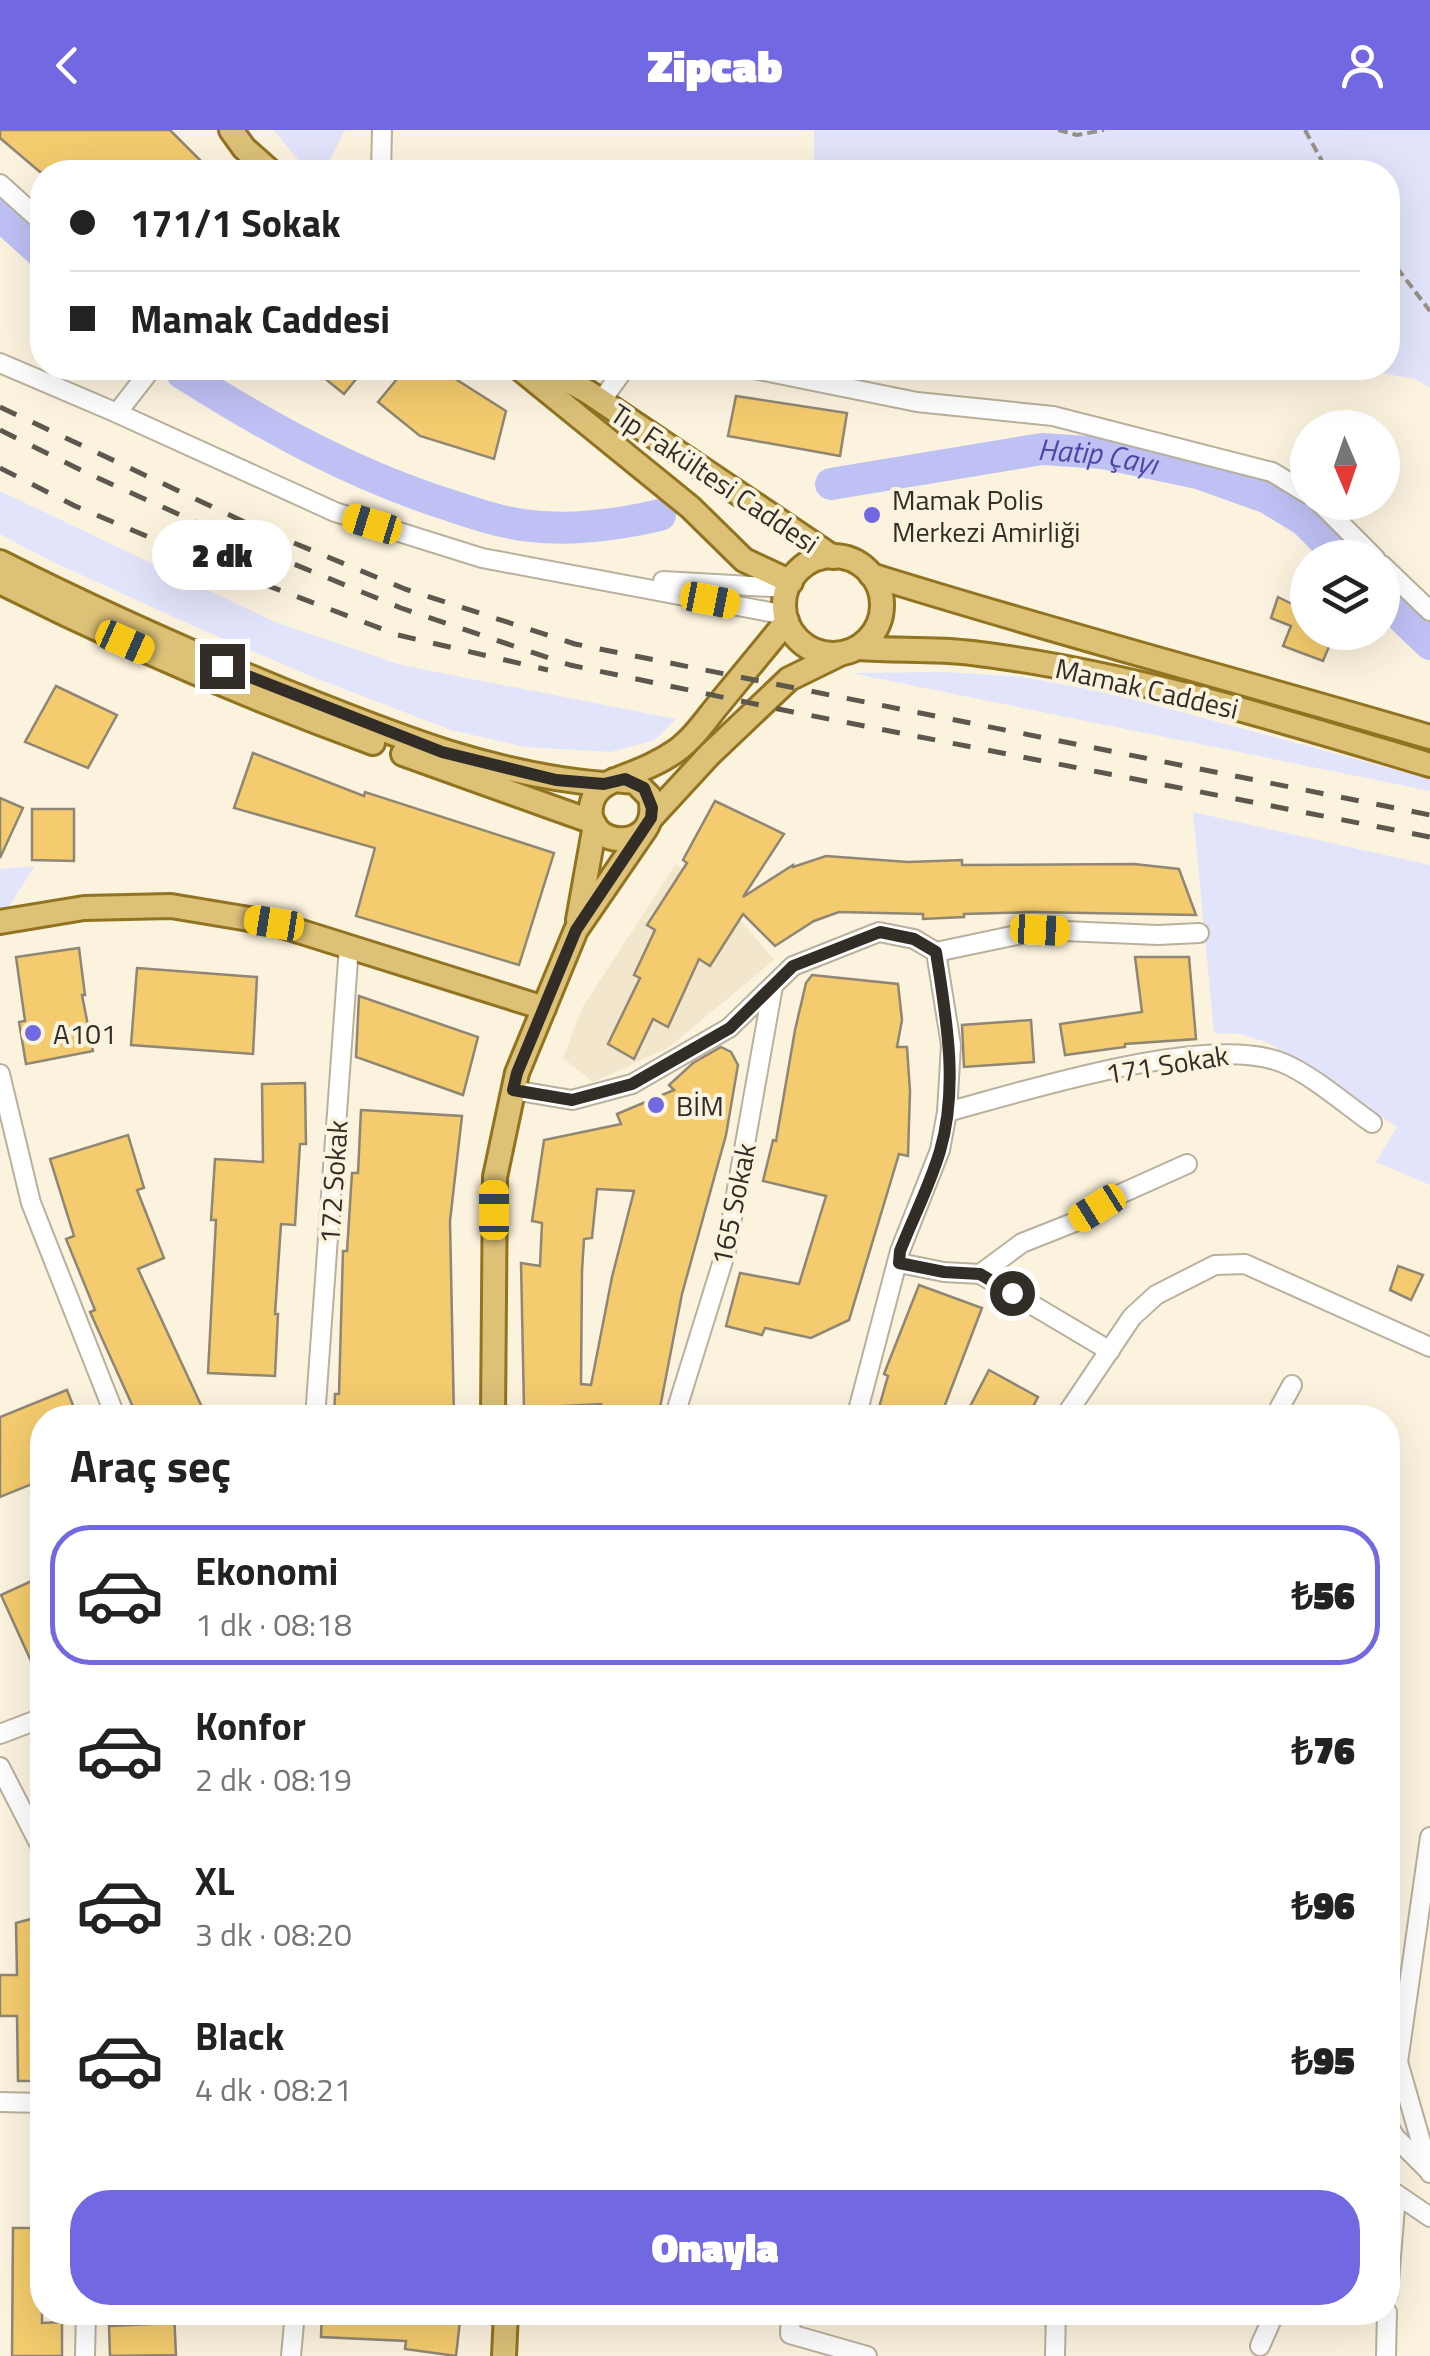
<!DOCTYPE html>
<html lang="tr">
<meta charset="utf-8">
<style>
:root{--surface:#fff;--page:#f6f6f6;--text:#222;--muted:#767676;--line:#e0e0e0;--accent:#7268e2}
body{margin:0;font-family:"Titillium Web",sans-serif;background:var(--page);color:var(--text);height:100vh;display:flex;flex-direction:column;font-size:38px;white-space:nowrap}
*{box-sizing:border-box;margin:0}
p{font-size:32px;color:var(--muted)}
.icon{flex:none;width:55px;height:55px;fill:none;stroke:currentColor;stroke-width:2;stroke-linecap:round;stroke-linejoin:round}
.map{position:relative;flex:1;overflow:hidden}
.drawer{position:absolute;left:30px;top:1275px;width:1370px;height:920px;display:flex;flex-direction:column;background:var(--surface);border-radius:40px;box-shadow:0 10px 40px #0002}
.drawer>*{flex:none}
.guide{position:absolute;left:30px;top:30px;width:1370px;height:220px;border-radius:40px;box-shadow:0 10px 40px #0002;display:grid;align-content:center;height:220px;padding:0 40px;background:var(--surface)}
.needle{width:65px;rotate:178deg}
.buttons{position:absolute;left:1290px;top:280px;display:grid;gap:20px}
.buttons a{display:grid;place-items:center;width:110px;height:110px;border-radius:50%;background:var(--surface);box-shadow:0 10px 40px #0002;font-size:50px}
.end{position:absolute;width:45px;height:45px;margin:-22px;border:12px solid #322e27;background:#fff;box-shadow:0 0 0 5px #fff}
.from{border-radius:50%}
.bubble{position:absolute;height:70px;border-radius:35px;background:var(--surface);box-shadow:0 10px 40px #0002;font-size:32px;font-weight:800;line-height:70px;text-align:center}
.car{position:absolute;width:30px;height:60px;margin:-30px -15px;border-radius:12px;box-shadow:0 0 8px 2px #0007;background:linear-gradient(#f5c518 24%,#345 0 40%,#f5c518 0 76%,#345 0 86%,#f5c518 0)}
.guide b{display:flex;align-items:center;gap:35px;height:95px;font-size:38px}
.guide b+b{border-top:2px solid var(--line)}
.guide i{width:25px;height:25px;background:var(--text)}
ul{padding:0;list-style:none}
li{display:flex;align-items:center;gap:30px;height:140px;margin:0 20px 15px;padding:0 20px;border:5px solid transparent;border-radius:40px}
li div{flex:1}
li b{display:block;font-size:38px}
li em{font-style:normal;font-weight:800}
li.on{border-color:var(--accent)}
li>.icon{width:90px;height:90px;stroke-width:1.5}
h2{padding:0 40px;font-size:45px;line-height:120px}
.cta{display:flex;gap:20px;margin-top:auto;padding:20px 40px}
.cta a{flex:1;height:115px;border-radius:40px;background:var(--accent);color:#fff;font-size:40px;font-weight:800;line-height:115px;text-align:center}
header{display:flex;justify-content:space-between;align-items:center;height:130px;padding:0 40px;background:var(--accent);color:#fff;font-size:45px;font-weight:800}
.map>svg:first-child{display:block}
</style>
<header><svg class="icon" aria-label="back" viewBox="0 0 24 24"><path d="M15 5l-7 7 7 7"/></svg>Zipcab<svg class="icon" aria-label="person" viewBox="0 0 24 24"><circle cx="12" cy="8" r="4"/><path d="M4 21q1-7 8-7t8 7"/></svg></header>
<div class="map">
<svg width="1430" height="2226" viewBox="0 0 1430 2226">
<rect width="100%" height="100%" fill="#fcf3df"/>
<path fill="#f2e6cc" d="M676 734 736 773 735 783 774 830 668 918 593 952 563 928 582 878Z"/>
<g fill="#e2e4fb">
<path d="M273 0H345L324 42 307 40Z"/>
<path d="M814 0H1430V258L1416 249 1350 238H1388V42H814Z"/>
<path d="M0 361 275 492 401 535 676 589 655 610 611 622 525 617 451 600 310 546 187 493 51 431 0 404Z"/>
<path d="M947 542 1023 547 1110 563 1430 649V661L851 543Z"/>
<path d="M1193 682 1430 735V1055L1376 1032 1397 997 1269 913 1240 904 1214 903Z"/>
<path d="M35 736 7 779 0 778V739Z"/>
</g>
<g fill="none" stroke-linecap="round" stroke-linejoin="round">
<g stroke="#bfc1f5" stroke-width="32">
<path d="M0 85 42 123"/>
<path d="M182 243C267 297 354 345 449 375 476 384 502 393 531 396 574 401 617 395 660 385"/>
<path id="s1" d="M831 354 1042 319 1103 323 1198 343 1268 368 1304 390 1342 428"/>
<path d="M1382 468 1430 514"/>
</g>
</g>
<g fill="#f4cb6e" stroke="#8f8674" stroke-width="2.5" fill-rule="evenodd">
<path d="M0 0H170L212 42H40L0 8Z"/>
<path d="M312 238H365L344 264Z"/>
<path d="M406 238H463L454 248 506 281 494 329 420 306 378 272Z"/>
<path d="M736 266 847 283 840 326 728 306Z"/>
<path d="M1278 467 1308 482V502H1335L1323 531 1283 516 1291 496 1271 488Z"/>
<path d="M56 556 117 585 88 638 25 612Z"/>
<path d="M253 623 364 666 365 662 554 723 519 835 356 786 375 718 234 678Z"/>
<path d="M0 668 23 678 0 728Z"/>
<path d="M715 671 784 704 743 767 793 735V737L826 726 908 732 962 730V735L1134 734 1179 739 1196 785 1031 782 964 784V787L923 789V784L839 782 814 791 775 816 743 784 710 836 699 829 668 897 653 889 634 929 608 914 640 848 634 845 655 800 647 795 687 733 683 730Z"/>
<path d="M32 679H74V731L32 730Z"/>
<path d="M79 818 85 865H82L93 921 26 934 19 892 25 891 16 827Z"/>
<path d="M1135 827H1189L1196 909 1125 914V917L1065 925 1060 894 1142 882Z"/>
<path d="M137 838 257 847 253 924 131 915Z"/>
<path d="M812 845 898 854 902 890 897 917H907L910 961 908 1026 899 1024 849 1190 811 1208 765 1198 762 1205 726 1196 740 1143 799 1154 826 1066 763 1051 773 1010 776 1011 795 900 806 853Z"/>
<path d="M359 866 478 907 463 965 356 927Z"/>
<path d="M1031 890 1034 932 964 937 962 895Z"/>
<path d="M721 917 731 922 738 935 726 1005 682 1164 658 1288H598L601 1274 524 1278 521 1133 540 1136 542 1093 532 1091 544 1010 621 994 617 984 674 960 669 955 693 933ZM597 1059 634 1061 612 1147 591 1255 581 1254 582 1141 584 1109 592 1108Z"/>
<path d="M305 953 306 1014H300L295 1095 281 1094 275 1184H278L275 1246 208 1243 216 1090H211L215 1029 263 1032 262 954Z"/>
<path d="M361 980 462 986 450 1091 454 1288H334L335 1264H339L343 1121H347L352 1043H358Z"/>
<path d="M128 1005 144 1058 137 1060 164 1128 138 1139 207 1288H138L90 1182 95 1180 66 1109 74 1106 50 1029Z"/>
<path d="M1398 1136 1423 1145 1411 1170 1390 1160Z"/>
<path d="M919 1155 982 1178 940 1288H876L888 1246 884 1244Z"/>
<path d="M989 1240 1038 1267 1027 1288H964Z"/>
<path d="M67 1260 78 1288H42V1350L0 1367V1287Z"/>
<path d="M36 1449 42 1464V1526L31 1531 1 1465Z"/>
<path d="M42 1786V1951H18L17 1886H0V1845H17L16 1793Z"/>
<path d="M13 2098H42V2193L62 2192V2226H12Z"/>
<path d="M151 2182H174L176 2225 110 2226 109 2196 150 2194Z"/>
<path d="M322 2182H461L456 2226 405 2219 406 2211 321 2207Z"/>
</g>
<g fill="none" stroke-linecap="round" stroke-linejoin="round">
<defs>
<g id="minor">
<path d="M381 42 382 0"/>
<path d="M0 54 42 92"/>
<path d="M0 233 117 283 152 238"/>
<path d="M749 238 917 272 1053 286 1272 342 1308 364"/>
<path d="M601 271 625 238"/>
<path d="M117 283 335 382 482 428 786 485"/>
<path d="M1319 372 1375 428"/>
<path d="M1382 435 1430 481"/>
<path d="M663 451 788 458"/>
<path d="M936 822 1041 800 1158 805 1199 803"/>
<path d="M0 944 31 1073 116 1288"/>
<path d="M513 960 572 970 632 954 729 898 793 836 879 802 914 809 936 822 951 915 947 982 940 1020 900 1121 856 1288"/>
<path d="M947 982C1025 961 1210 902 1283 933 1312 945 1345 974 1372 993"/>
<path d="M899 1133 944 1142 980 1144 1110 1221"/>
<path d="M980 1144 1022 1113 1075 1092 1118 1065 1187 1034"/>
<path d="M315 1288 349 816"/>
<path d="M674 1288 726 1121 773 856"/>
<path d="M1064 1288 1132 1187 1156 1165 1215 1135 1245 1134 1430 1217"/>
<path d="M1274 1288 1292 1255"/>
<path d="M0 1604 42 1588"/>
<path d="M0 1637 42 1719"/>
<path d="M1430 1707 1398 1932 1430 2043"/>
<path d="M0 1972 42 1973"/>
<path d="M1388 1995 1395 2007 1427 2039"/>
<path d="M1389 2059 1430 2087"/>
<path d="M1388 2164 1396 2065"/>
<path d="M791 2182 790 2204 867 2226"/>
<path d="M1260 2216 1275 2182"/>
<path d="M85 2226 86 2182"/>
<path d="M291 2226 295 2182"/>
<path d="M1055 2226 1056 2182"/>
<path d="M1386 2226 1387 2182"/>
</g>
<g id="major">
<path d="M231 0 244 18 271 42"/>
<path d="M519 238 690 377 744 430 791 452"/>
<path d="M545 238 588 262 833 427"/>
<circle cx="833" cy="475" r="49"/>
<path d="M0 432C93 479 187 521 284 561 389 603 490 645 604 654"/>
<path d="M871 445C1056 503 1244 552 1430 607"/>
<path d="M0 452C121 513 245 566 373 613"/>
<path d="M858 518C896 521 934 518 972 523 1128 542 1279 590 1430 635"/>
<path d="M403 624 593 692"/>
<path d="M614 650 635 652 650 667C663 726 579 719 592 672 595 661 603 655 613 651 635 642 656 635 676 621 693 609 705 591 718 575 741 547 764 519 787 491"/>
<path d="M651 688 709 625 789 549 838 525"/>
<path d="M578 790 595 695"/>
<path d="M0 792 84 778 171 776 273 793 544 878"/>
<path d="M493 1288 495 1047 517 943 576 800 646 698"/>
<path d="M504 2226 506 2182"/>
</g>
</defs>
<use href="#minor" stroke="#b9b09d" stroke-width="22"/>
<use href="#major" stroke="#917320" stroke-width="28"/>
<g stroke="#979083" stroke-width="4" stroke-dasharray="10 5" stroke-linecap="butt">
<path d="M1058 0 1077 5 1104 0"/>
<path d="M1305 0 1328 42"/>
<path d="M1388 126 1430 181"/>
</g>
<use href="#minor" stroke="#fff" stroke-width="18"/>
<use href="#major" stroke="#dcc177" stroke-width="22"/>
<g stroke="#5d584e" stroke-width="5" stroke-dasharray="18 18" stroke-linecap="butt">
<path d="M0 277 253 396 405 459 575 514 1430 685"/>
<path d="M0 300 89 344 245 414 401 478 570 535 793 582 1430 707"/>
<path d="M0 338 75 376 232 442 398 505 548 540"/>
</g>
</g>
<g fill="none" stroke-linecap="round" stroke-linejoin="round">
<path stroke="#322e27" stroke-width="12" d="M222 536 442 622 556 650 604 654 625 649 644 658 652 678 651 688 576 800 517 943 513 960 572 970 632 954 730 898 793 836 880 802 914 809 936 822C946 887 959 956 940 1021 930 1055 913 1088 900 1121L899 1133 944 1142 980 1144 1012 1163"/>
</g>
<g fill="#7268e2" stroke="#fcf3df" stroke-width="4">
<circle cx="872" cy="385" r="10"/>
<circle cx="33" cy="903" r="10"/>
<circle cx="656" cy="975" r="10"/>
</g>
<g text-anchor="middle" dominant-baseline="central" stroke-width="8" stroke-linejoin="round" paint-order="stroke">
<g font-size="28" fill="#322e27" stroke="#fcf3df">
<text transform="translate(715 348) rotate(34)">Tıp Fakültesi Caddesi</text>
<text transform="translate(1147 558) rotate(13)">Mamak Caddesi</text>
<text transform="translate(1167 934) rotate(-9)">171 Sokak</text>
<text transform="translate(333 1052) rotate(-86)">172 Sokak</text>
<text transform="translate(733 1074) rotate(-78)">165 Sokak</text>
</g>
<g font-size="28" fill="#322e27" stroke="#fcf3df" text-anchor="start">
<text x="892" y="369">Mamak Polis<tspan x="892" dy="32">Merkezi Amirliği</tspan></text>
<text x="53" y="903">A101</text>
<text x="676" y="975">BİM</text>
</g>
<g font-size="30" font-style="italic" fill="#4e44a5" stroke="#fcf3df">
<text stroke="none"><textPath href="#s1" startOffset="270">Hatip Çayı</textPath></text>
</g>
</g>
</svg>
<div class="buttons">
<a><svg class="needle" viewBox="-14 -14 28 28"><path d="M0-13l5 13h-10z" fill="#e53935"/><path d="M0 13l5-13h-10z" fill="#767676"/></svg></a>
<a><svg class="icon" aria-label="layers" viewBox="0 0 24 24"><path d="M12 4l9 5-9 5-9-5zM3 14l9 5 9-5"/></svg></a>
</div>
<i class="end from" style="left:1012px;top:1163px"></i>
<i class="end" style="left:222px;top:536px"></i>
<div class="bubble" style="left:152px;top:390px;width:140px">2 dk</div>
<i class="car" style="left:372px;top:394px;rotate:287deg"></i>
<i class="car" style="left:710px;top:470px;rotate:101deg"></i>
<i class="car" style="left:125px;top:512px;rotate:114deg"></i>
<i class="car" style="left:274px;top:793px;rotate:279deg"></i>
<i class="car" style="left:1040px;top:800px;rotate:93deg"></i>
<i class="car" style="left:1097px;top:1078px;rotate:238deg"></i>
<i class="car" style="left:494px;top:1080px;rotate:0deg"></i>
<div class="guide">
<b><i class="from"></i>171/1 Sokak</b>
<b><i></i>Mamak Caddesi</b>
</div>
<section class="drawer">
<h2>Araç seç</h2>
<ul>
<li class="on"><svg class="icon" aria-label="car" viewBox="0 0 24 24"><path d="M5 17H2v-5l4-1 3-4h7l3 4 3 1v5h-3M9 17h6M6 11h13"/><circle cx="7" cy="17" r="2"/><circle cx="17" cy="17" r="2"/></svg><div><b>Ekonomi</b><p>1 dk · 08:18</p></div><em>₺56</em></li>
<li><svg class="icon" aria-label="car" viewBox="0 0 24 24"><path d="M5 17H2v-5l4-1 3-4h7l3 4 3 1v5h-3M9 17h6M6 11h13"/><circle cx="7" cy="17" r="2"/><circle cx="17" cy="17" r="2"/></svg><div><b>Konfor</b><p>2 dk · 08:19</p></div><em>₺76</em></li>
<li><svg class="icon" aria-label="car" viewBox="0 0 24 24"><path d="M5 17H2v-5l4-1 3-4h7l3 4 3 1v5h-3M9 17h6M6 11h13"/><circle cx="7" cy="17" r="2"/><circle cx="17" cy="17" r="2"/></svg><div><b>XL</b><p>3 dk · 08:20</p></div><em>₺96</em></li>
<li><svg class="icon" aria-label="car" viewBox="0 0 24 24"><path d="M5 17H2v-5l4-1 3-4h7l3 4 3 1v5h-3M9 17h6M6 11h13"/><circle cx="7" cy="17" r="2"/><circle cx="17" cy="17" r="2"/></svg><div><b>Black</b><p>4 dk · 08:21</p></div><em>₺95</em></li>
</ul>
<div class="cta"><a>Onayla</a></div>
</section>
</div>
